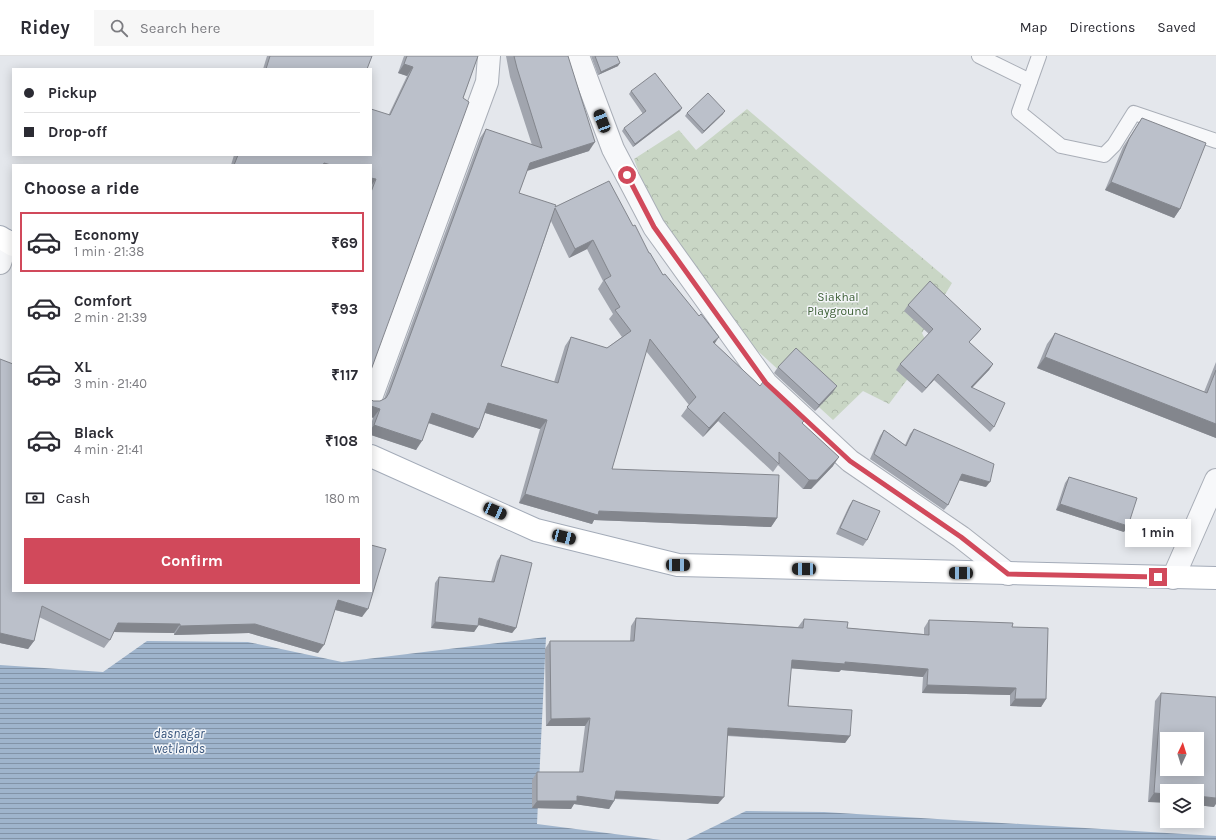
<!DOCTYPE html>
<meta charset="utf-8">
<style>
:root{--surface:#fff;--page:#f7f7f7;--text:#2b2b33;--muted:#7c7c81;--line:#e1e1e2;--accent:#d1495b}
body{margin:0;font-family:Karla,sans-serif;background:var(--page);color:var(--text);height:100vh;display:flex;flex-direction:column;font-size:15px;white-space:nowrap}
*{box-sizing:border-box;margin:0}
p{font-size:13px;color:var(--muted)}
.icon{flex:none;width:22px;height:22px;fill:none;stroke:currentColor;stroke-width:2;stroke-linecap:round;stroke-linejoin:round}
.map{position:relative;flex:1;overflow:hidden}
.details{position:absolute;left:12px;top:108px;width:360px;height:428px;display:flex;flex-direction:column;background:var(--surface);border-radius:0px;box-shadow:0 2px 10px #0003}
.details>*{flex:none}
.top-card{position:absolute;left:12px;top:12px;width:360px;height:88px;border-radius:0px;box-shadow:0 2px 10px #0003;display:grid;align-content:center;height:88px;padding:0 12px;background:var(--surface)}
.needle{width:26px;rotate:4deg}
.fabs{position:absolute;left:1160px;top:676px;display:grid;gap:8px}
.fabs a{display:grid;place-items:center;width:44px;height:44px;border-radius:0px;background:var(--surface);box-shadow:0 2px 10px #0003;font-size:20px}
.end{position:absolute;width:18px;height:18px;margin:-9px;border:5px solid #d1495b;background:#fff;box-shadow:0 0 0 2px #fff}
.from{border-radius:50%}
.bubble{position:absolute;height:28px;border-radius:0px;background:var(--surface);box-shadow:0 2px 10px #0003;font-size:13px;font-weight:700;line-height:28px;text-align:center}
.car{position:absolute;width:12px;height:24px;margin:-12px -6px;border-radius:5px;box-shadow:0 0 3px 1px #0007;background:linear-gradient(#222 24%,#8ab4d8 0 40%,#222 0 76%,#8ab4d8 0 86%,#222 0)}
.top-card b{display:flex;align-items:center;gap:14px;height:38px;font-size:15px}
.top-card b+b{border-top:1px solid var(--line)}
.top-card i{width:10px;height:10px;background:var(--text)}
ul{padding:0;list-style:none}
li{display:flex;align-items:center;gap:12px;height:60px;margin:0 8px 6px;padding:0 4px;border:2px solid transparent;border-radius:0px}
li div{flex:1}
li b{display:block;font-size:15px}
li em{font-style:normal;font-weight:700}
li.on{border-color:var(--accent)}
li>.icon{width:36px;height:36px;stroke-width:1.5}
h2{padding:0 12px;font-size:18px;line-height:48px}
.pay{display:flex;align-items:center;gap:10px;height:44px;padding:0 12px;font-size:15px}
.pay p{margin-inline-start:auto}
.cta{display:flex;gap:8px;margin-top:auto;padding:8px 12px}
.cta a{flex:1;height:46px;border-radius:0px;background:var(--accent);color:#fff;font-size:16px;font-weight:700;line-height:46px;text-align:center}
header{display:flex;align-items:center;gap:24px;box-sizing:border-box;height:56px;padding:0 20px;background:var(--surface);border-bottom:1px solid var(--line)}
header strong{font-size:19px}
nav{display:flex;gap:22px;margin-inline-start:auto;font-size:14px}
.search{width:280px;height:36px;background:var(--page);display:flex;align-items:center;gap:10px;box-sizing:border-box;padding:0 14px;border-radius:0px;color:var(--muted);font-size:15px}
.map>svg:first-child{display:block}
</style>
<header>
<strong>Ridey</strong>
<div class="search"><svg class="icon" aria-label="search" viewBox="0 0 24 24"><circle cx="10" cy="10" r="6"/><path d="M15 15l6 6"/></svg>Search here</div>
<nav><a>Map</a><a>Directions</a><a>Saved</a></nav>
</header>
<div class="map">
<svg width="1216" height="784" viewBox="0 0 1216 784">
<defs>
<pattern id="park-crowns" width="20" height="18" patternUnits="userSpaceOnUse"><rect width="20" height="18" fill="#c9d6c5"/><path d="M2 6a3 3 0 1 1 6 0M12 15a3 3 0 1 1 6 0" fill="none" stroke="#adb8ab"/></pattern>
<pattern id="water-rules" width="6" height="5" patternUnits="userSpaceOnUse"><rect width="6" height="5" fill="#9fb4cc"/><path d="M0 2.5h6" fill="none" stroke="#8293a7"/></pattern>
</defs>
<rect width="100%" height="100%" fill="#e4e7ec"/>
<path fill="url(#park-crowns)" d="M747 53 952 227 922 277 930 293 889 348 863 335 833 364 748 286 651 149 634 103 679 74 696 94Z"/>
<g fill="url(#water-rules)">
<path d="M546 581 537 768 661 784H0V609L103 616 147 585 248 586 342 606Z"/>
<path d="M746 755 824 756 1216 780V784H686Z"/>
</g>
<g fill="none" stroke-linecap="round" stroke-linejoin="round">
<defs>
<g id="service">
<path d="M979 0 1030 25"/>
<path d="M1039 0 1019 56 1061 90 1104 99 1114 89 1134 57 1216 85"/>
</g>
<g id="minor">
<path d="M578 0 613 93 654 171 766 327 850 405 961 481 1008 518"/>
<path d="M0 207 7 185"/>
<path d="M371 342 487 26 489 0"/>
</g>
<path id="tertiary" d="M1173 522 1216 424"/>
<g id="primary">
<path d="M0 181 13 189"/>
<path d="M371 400 536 474 678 509 1216 522"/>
</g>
</defs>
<use href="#service" stroke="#a9aeb7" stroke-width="16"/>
<use href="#minor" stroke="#a9aeb7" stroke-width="24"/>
<use href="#tertiary" stroke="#a9aeb7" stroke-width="24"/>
<use href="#primary" stroke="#a3abb8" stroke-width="24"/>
<use href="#service" stroke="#f7f8fa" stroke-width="14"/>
<use href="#minor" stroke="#f7f8fa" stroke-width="22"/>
<use href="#tertiary" stroke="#f7f8fa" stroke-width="22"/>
<use href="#primary" stroke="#fff" stroke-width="22"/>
</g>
<g fill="#a1a5ae" fill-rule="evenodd">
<path d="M267 0H372L367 13H263Z"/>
<path d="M404 0H478L463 42 371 314V109H231L234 99H371L389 58 407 20 398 17Z"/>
<path d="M506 0H568L589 95 527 114 519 137 555 151 633 170 649 197 663 219 715 288 760 330 802 367 833 410 811 433H803L778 409 773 416 718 365 703 381 681 360 689 349 646 295 612 413 777 462 771 471 594 464 592 468 519 447 540 373 485 357 479 373 473 382 428 367 416 394 371 379V368L373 362V345H380L384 343 480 82 486 73 532 89 510 21ZM551 165 569 202 587 193 603 225 598 233 613 258 609 263 622 281 607 292 571 281 565 290 554 326 501 310Z"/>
<path d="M591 0H617L618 10 598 19Z"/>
<path d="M631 35 682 52 680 55 633 91 622 75 624 72 643 58 629 38Z"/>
<path d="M687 57 723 58 702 78 685 60Z"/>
<path d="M1142 62 1180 153 1174 162 1105 134 1123 91Z"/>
<path d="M908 249 981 273 977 278 969 286 993 308 989 314 972 332 994 371 990 376 934 324 922 337 896 314 900 308 929 278 904 255Z"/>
<path d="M1055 277 1204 336 1216 306V382L1037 312 1047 288Z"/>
<path d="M0 303 13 535H371L362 561 335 554 318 597 249 577 174 579V577L114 576 110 584 104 592 39 561 34 585 28 593 0 587Z"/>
<path d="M778 311 833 336 815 355 774 317Z"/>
<path d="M914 373 986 431 959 424 948 449 944 454 870 403 880 380 884 374 905 389 910 378Z"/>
<path d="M1069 421 1124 476 1056 454 1065 427Z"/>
<path d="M853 444 867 484 863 490 836 478 849 450Z"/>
<path d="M501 499 516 572 512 577 478 569V570L474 576 431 572 435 527 439 521 491 526 497 505Z"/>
<path d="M636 562 798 571 804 563 847 572 924 578V572L929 564 1012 571 1046 643 1041 651 1010 650V639L922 637 923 621 841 614 839 616 791 612 788 650 850 680 845 687 727 680 718 748 614 743V745L609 753 574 748 571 753 532 752V724L537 716H579L585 670H546L545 593 550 585H630L631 570Z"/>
<path d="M1161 637 1214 751 1197 749V735L1148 746 1155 645Z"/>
</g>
<g fill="#83868d">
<path d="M620 7 618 10 598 19 601 16Z"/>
<path d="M404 8 413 11 407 20 398 17Z"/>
<path d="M682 52 680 55 633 91 635 88Z"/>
<path d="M725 55 723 58 702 78 704 75Z"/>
<path d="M595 86 589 95 524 116 530 107Z"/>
<path d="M324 107 331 109H323Z"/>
<path d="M371 122 376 123 371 130Z"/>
<path d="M1111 126 1180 153 1174 162 1105 134Z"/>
<path d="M593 184 587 193 569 202 575 193Z"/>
<path d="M719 281 713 290V286Z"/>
<path d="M1045 301 1216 368V382L1037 312Z"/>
<path d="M993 308 989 314 967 337 971 331Z"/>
<path d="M938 318 934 324 922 337 926 332Z"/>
<path d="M837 330 833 336 815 355 819 349Z"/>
<path d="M488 347 547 364 540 373 482 356Z"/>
<path d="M371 350 380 353 373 362 371 361Z"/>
<path d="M724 356 718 365 703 381 709 372Z"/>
<path d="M432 357 479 373 473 382 426 366Z"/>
<path d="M374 369 422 385 416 394 371 379V373Z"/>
<path d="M839 401 833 410 811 433H803L809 424Z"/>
<path d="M962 418 990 426 986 431 958 424Z"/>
<path d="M525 438 599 455 777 462 771 471 594 464 592 468 519 447Z"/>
<path d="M1060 448 1128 470 1124 476 1056 454Z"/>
<path d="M338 544 368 553 362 561 332 553Z"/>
<path d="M479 562 516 572 512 577 475 568Z"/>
<path d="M435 566 478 570 474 576 431 572Z"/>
<path d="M118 567 180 568 174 577 112 576Z"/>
<path d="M255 568 324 589 318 597 249 577 174 579 180 570Z"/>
<path d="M0 577 34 585 28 593 0 587Z"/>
<path d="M792 604 845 606 928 613 923 621 841 614 839 616 786 612Z"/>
<path d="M927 629 1016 632 1010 639 922 637Z"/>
<path d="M1015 643H1046L1041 651 1010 650Z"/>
<path d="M590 662 585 670H546L551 663Z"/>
<path d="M728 672 850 680 845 687 723 679Z"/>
<path d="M616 735 724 741 718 748 610 742Z"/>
<path d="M1154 737 1167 738V747L1148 746Z"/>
<path d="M577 740 614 745 609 753 574 748 571 753 532 752 537 745Z"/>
<path d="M1197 740 1216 742V748L1214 751 1197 749Z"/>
</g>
<g fill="#bbc0ca" stroke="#83868d" fill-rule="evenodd">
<path d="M270 0H372L367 13H266Z"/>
<path d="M407 0H478L463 42 469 46 371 314V136L376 123 371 122V109H331L324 107 323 109H234L238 99H371V53L390 59 413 11 404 8Z"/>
<path d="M514 0H568L595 86 530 107 519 137 556 149 555 151 609 125 633 170 635 169 649 197H650L663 219 665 218 699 260 701 258 719 281 713 286 760 330 763 326 804 365 802 367 839 401 817 424H809L779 396V408L724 356 709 372 687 351 696 341 650 283 612 413 779 419 777 462 599 455 598 459 525 438 547 364 488 347 479 373 432 357 422 385 374 369 380 353 371 350V343L373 345H380L386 342 389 337 486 73 542 92 517 12ZM555 152 575 193 593 184 611 220 604 224 620 251 615 254 631 275 607 292 571 281 558 327 501 310Z"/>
<path d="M595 0H617L620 7 601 16Z"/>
<path d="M655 17 682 52 635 88 624 72 646 55 631 35Z"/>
<path d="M708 37 725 55 704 75 687 57Z"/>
<path d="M1142 62 1206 87 1180 153 1111 126 1129 83Z"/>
<path d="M930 225 981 273 969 286 993 308 971 331 1005 347 994 371 938 318 926 332 900 308 933 273 908 249Z"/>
<path d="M1055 277 1207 337 1216 314V368L1045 301Z"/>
<path d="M796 292 837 330 819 349 778 311Z"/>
<path d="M0 303 13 308V535H371V489L386 493 368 553 338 544 324 589 255 568 180 570V568L118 567 110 584 42 550 34 585 0 577Z"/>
<path d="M914 373 994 408 990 426 962 418 948 449 874 398 884 374 906 390Z"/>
<path d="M1069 421 1137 442 1128 470 1060 448Z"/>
<path d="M853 444 880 455 867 484 840 472Z"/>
<path d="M501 499 532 507 516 572 479 562 478 570 435 566 439 521 494 526Z"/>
<path d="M636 562 803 572 804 563 848 566 847 572 929 579V564L1013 567 1012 571 1048 572 1046 643H1015L1016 632 927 629 928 613 845 606V608L792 604 788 650 852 654 850 680 728 672 724 741 616 735 614 745 577 740V745H537V716H583L590 662 551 663 550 585H634Z"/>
<path d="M1161 637 1216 641V742L1197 740V735H1167V738L1154 737ZM1167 683H1197V713H1167Z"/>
</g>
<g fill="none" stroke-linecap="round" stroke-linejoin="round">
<path stroke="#d1495b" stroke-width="5" d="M627 119 654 171 766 327 850 405 961 481 1008 518 1158 521"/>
</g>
<g text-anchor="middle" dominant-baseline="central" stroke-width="3" stroke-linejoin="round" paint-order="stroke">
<g font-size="12" fill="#3f6138" stroke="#f4f6f9">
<text x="838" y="241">Siakhal<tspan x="838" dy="14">Playground</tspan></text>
</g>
<g font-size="13" font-style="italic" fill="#34527a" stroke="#f4f6f9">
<text x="179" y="677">dasnagar<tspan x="179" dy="15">wet lands</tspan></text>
</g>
</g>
</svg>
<div class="fabs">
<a><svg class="needle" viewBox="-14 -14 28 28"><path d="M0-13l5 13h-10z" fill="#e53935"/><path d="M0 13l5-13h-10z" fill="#7c7c81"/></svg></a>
<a><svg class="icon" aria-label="layers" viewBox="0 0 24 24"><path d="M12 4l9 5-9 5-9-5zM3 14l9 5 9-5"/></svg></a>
</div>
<i class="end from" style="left:627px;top:119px"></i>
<i class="end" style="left:1158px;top:521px"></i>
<div class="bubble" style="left:1125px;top:463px;width:66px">1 min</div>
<i class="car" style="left:602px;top:65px;rotate:339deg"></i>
<i class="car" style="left:495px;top:455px;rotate:114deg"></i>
<i class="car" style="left:564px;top:481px;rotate:104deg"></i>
<i class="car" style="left:678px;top:509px;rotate:91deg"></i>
<i class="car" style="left:804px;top:513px;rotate:271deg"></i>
<i class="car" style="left:961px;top:517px;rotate:271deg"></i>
<div class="top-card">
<b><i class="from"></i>Pickup</b>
<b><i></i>Drop-off</b>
</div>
<section class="details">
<h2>Choose a ride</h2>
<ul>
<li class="on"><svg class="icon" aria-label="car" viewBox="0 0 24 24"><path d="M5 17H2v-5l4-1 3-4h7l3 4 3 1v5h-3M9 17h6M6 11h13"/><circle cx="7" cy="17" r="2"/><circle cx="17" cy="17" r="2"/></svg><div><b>Economy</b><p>1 min · 21:38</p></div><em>₹69</em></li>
<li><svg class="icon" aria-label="car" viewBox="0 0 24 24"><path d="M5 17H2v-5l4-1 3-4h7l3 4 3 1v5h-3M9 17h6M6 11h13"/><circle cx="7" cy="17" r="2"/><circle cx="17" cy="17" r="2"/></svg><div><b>Comfort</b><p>2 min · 21:39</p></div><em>₹93</em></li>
<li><svg class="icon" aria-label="car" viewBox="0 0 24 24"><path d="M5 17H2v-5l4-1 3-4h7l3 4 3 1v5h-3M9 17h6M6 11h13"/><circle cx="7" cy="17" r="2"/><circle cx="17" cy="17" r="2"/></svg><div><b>XL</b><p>3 min · 21:40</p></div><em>₹117</em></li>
<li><svg class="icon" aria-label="car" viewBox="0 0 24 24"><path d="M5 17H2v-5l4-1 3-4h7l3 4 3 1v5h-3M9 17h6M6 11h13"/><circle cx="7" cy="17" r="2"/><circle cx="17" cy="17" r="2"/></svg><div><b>Black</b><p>4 min · 21:41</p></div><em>₹108</em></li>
</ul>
<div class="pay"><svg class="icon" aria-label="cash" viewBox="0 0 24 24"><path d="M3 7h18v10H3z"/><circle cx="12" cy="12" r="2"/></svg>Cash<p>180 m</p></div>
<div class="cta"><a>Confirm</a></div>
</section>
</div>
